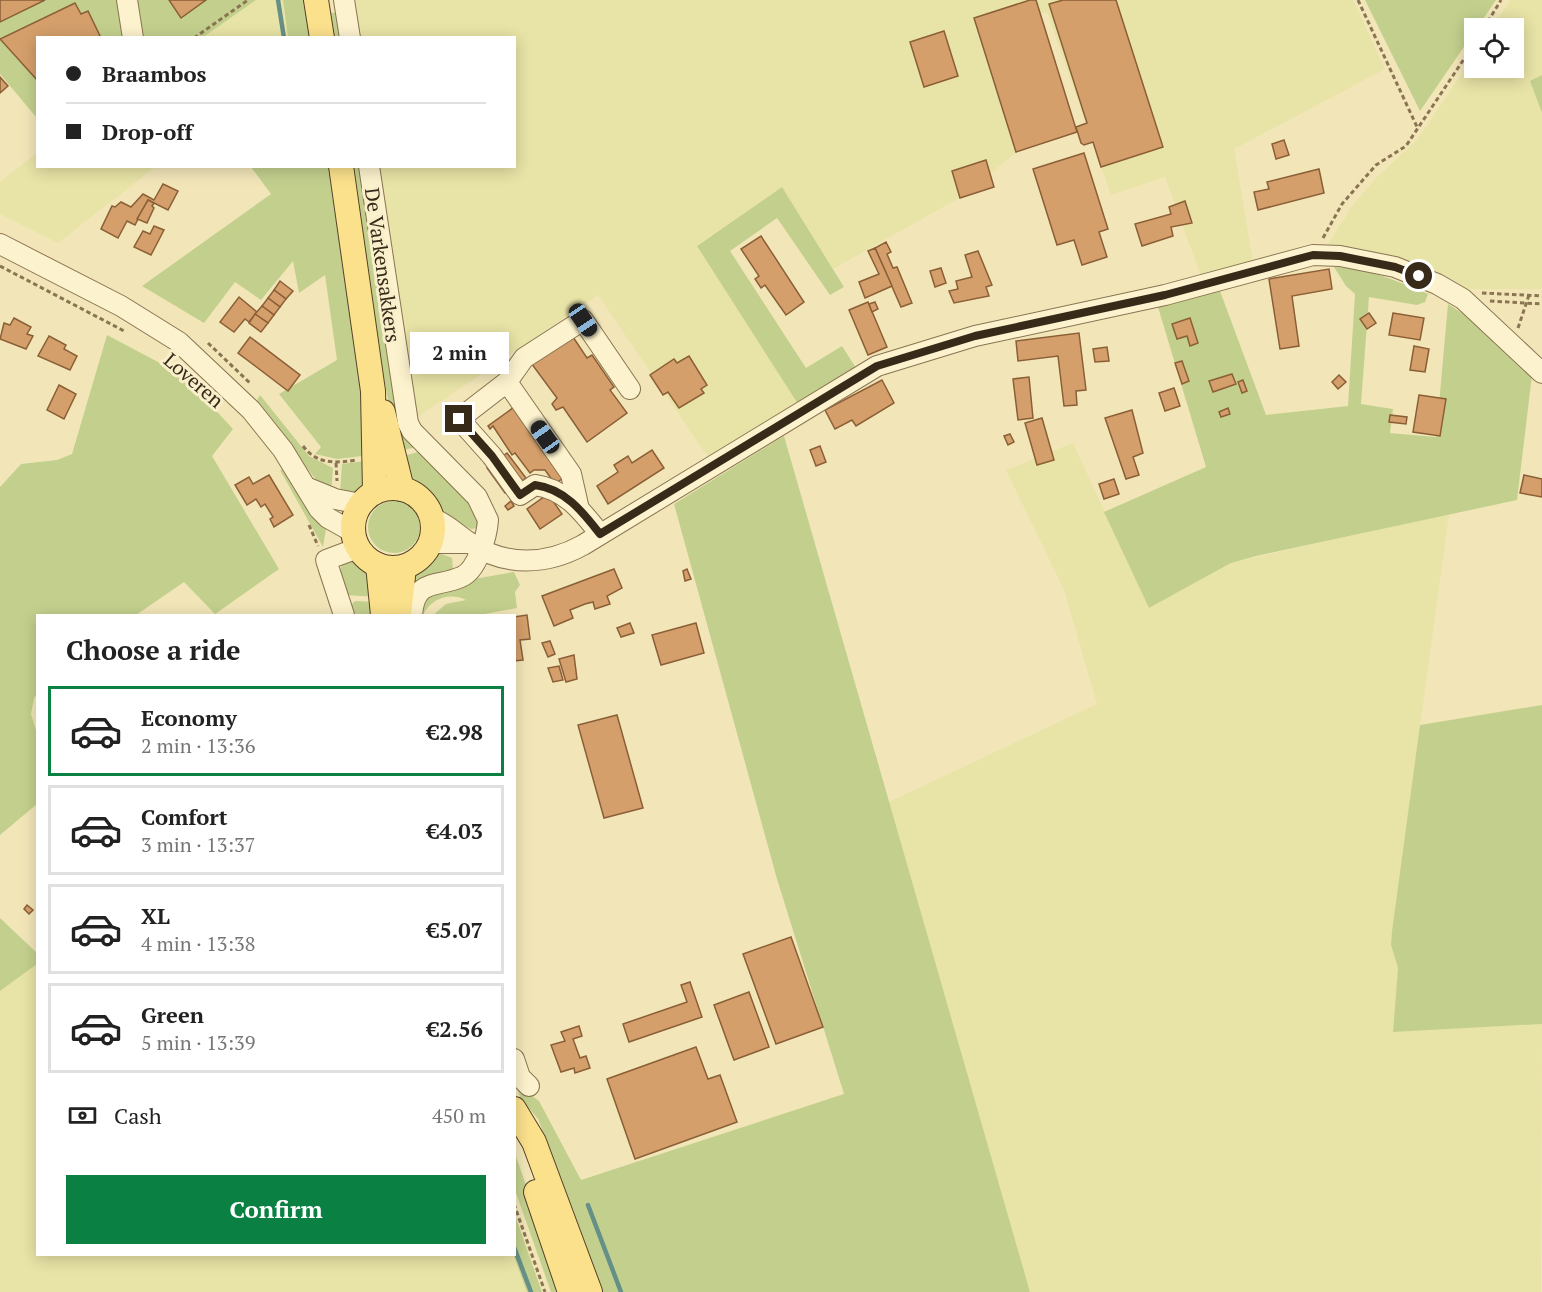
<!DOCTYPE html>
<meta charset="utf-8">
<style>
:root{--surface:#fff;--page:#f6f6f6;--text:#222;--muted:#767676;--line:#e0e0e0;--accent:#0b8043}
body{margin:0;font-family:"PT Serif",serif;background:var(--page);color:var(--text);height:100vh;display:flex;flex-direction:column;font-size:22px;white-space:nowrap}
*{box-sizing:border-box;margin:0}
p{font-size:20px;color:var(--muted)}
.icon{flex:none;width:33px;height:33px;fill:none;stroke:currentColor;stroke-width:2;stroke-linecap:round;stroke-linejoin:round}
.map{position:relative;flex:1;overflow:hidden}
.side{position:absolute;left:36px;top:614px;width:480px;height:642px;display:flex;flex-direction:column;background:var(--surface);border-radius:0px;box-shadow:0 3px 15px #0003}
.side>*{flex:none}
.top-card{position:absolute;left:36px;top:36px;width:480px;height:132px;border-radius:0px;box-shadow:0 3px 15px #0003;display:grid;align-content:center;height:132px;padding:0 30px;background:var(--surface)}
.controls{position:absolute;left:1464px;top:18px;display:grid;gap:12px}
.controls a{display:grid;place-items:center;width:60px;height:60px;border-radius:0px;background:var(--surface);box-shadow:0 3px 15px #0003;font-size:30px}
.end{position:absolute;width:27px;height:27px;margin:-14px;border:8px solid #372a19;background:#fff;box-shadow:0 0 0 3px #fff}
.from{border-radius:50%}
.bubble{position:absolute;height:42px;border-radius:0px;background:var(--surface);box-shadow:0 3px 15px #0003;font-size:20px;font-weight:700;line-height:42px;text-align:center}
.car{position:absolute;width:18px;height:36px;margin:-18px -9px;border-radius:8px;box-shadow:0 0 4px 2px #0007;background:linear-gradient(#222 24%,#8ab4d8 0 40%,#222 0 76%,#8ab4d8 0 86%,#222 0)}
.top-card b{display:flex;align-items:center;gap:21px;height:57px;font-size:22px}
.top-card b+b{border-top:2px solid var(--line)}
.top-card i{width:15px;height:15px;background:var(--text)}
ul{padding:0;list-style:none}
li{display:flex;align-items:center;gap:18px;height:90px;margin:0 12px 9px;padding:0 18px;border:3px solid var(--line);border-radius:0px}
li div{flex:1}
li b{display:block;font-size:22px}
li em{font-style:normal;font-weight:700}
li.on{border-color:var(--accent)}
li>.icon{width:54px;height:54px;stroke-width:1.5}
h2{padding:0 30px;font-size:27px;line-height:72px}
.pay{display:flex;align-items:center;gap:15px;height:66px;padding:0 30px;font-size:22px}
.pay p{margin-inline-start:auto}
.button{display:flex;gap:12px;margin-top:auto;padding:12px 30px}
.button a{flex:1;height:69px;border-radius:0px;background:var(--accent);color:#fff;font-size:24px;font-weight:700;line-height:69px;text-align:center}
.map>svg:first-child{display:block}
</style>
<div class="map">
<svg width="1542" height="1292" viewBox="0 0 1542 1292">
<rect width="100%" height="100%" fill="#f2e6b9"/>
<g fill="#e8e3a6">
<path d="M256 0H283L288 37 202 38Z"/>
<path d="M351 0H1353L1385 69 1234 149 1253 262 1201 276 1165 177 1111 195 1047 12 986 27 1016 152 968 193 833 269 782 187 697 245 798 404 708 457 598 295 416 418 376 167 514 166V38L357 37Z"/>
<path d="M1510 0H1542V75L1530 81 1542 113V289H1463L1403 261 1359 249 1327 246 1353 205 1376 178 1417 140 1474 55V68H1514V28H1492Z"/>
<path d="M37 153 38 166 155 167 58 243 0 214V182Z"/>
<path d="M1073 443 1149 608 1234 562 1449 514 1392 931 1391 945 1398 968 1393 1032 1542 1024 1541 1292H1030L889 802 1097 704 1064 590 1006 470Z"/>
<path d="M37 964 38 1254H513L527 1292H0V991Z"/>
</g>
<g fill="#c3d08d">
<path d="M0 0H120L126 37 38 38 37 118 0 74Z"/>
<path d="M136 0H256L202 38 141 37Z"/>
<path d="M283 0H308L314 37H288Z"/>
<path d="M1365 0H1496L1420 111Z"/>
<path d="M344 12 347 37H331L327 13Z"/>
<path d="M1542 75V113L1530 81Z"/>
<path d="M251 167H332L371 455 337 459 315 454 321 447 279 394 337 360 325 275 299 293 293 261 261 300 235 282 204 323 142 286 271 194Z"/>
<path d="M350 167H367L417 447 398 451 376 338Z"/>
<path d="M782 187 844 287 830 295 777 218 730 251 806 368 842 346 856 368 798 404 697 246Z"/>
<path d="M1334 267C1368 268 1397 281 1428 294L1425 302 1417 305 1369 297 1361 404 1393 409 1390 433 1436 437 1448 304 1474 321 1532 375 1517 500 1256 556 1231 563 1149 608 1104 512 1206 467 1158 307 1220 291 1266 415 1348 406 1355 294 1346 286Z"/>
<path d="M107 335 158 362 197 390 233 429 212 456 279 569 215 614 184 582 136 615H38L37 694 34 698 31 714 37 734V804L0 835V487L21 464 57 460 72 454Z"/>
<path d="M260 395 309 456 333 468 331 492 317 481 256 402Z"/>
<path d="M784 436 1030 1292H603L538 1119 521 1099 515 1083 539 1101 581 1180 844 1094 777 879 674 504Z"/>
<path d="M426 450 479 507 478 528 471 529 441 513 426 492 409 480 399 457Z"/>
<path d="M372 460 366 486 355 493 340 494 342 464Z"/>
<path d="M285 469 327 523 323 547 280 470Z"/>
<circle cx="394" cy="527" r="26"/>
<path d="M439 553 452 558 453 570 405 589 412 573Z"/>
<path d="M348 561C369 561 372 578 376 597L346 595 339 576 342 564Z"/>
<path d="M514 572 520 585 515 592 517 608 479 615H433L446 604 466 600C450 592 431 598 423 615H416L433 586Z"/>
<path d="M355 601 377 602V615H351L349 607Z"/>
<path d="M1542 705V1024L1393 1032 1398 968 1391 945 1392 931 1420 725Z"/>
<path d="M0 918 38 954 37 964 0 991Z"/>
<path d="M514 1151 564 1292H551L515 1190Z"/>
<path d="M515 1215 542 1292H527L513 1254Z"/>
</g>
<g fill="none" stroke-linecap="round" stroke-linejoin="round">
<g stroke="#668f88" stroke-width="4.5">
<path d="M278 0 284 38"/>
<path d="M588 1205 621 1292"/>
<path d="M514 1247 531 1292"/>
</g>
</g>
<g fill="#d49f6b" stroke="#8b5f36" stroke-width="1.5">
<path d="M0 0H45L0 22Z"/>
<path d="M169 0H206L181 18Z"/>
<path d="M1030 0H1036L1077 132 1016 152 974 18Z"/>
<path d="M1063 0H1116L1163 147 1101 167 1093 142 1084 145 1081 143 1076 127 1087 123 1049 4Z"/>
<path d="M75 3 81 14 88 11 101 38H38V81L0 39Z"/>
<path d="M944 31 958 76 924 87 910 42Z"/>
<path d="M0 77 8 86 0 93Z"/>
<path d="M1284 140 1289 155 1276 159 1272 144Z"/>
<path d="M1084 153 1108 229 1099 232 1107 257 1082 265 1074 240 1057 245 1033 169Z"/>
<path d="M986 160 994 187 960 198 952 171Z"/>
<path d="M1319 169 1324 193 1258 210 1254 192 1269 189 1267 182Z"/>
<path d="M163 184 178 191 168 210 148 200 135 225 127 221 118 238 101 229 112 206 115 207 121 202 131 207 143 194 154 200Z"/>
<path d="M148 200 154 203 152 206 154 208 147 223 137 219Z"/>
<path d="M1185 201 1192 223 1171 227 1173 236 1142 246 1135 224 1171 214 1169 207Z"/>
<path d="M154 226 164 230 151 255 134 247 143 231 150 234Z"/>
<path d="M761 236 804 302 786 315 765 285 761 288 755 279 759 276 741 249Z"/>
<path d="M886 242 891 252 887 254 893 268 897 267 912 303 901 307 875 248Z"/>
<path d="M875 248 892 286 865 298 859 282 879 274 868 251Z"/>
<path d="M978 251 992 285 986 287 989 296 954 303 949 291 958 289 956 281 972 277 965 255Z"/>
<path d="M941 268 946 283 935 287 930 271Z"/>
<path d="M1329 269 1332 289 1292 296 1299 346 1280 349 1269 279Z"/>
<path d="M280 281 293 291 286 299 274 290Z"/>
<path d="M274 290 286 299 280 307 268 298Z"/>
<path d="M239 297 257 312 249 322 245 319 234 332 220 322Z"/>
<path d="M268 298 280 307 274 315 262 306Z"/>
<path d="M868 302 887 347 868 355 849 310Z"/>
<path d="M875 302 878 309 872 312 869 304Z"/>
<path d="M262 306 274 315 268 323 255 314Z"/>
<path d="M1369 313 1376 323 1367 329 1360 319Z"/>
<path d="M1393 313 1424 318 1420 340 1389 335Z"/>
<path d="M255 314 268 323 261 332 249 323Z"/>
<path d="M14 318 31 327 27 334 33 336 26 349 0 339 4 323 10 325Z"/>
<path d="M1190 318 1198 343 1190 346 1187 336 1177 339 1172 324Z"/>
<path d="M1079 333 1086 390 1076 391 1077 405 1064 406 1058 356 1018 361 1016 341Z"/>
<path d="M571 334 587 358 592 355 614 387 610 390 627 413 587 442 563 407 556 410 552 404 557 398 531 363Z"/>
<path d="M49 336 66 345 64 349 77 356 70 370 38 356Z"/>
<path d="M250 337 300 375 288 391 238 353Z"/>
<path d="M1414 346 1429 349 1425 372 1410 370Z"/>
<path d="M1107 347 1109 361 1095 362 1093 349Z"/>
<path d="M689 356 707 385 701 389 704 393 679 408 668 392 663 395 650 375 674 359 677 363Z"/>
<path d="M1182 361 1189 381 1182 384 1175 363Z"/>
<path d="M1232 374 1236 384 1213 392 1209 381Z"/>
<path d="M1339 375 1346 382 1338 389 1332 382Z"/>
<path d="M1029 377 1033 418 1018 420 1013 379Z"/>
<path d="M882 380 894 403 856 426 852 420 835 429 825 410Z"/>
<path d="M1243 380 1247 391 1242 393 1238 382Z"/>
<path d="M59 385 76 394 64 419 47 410Z"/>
<path d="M1174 388 1180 406 1165 411 1159 393Z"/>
<path d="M1419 395 1446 399 1440 436 1413 432Z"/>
<path d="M517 405 567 475 555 484 545 470H534L530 473 515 453 512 455 493 426 490 429 488 426Z"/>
<path d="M1228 408 1230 414 1221 417 1219 412Z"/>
<path d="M1132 410 1143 453 1133 457 1139 475 1126 479 1105 418Z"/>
<path d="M1390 415 1407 417 1406 424 1389 422Z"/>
<path d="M1042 418 1054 460 1037 465 1025 423Z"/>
<path d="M1010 434 1014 442 1008 445 1004 436Z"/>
<path d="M820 446 826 462 816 466 810 450Z"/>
<path d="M652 450 664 468 608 504 597 486 618 472 614 465 628 456 632 463Z"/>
<path d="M507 453 526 478 505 493 487 468Z"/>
<path d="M269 475 293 515 274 527 270 519 273 517 265 504 261 507 256 499 247 505 235 485 249 477 253 484Z"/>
<path d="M1524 475 1542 479V497L1520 493Z"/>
<path d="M1114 479 1119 494 1104 499 1099 484Z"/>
<path d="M548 494 562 514 540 529 527 509Z"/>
<path d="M511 501 514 506 508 510 505 506Z"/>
<path d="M614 569 622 588 607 596 610 604 595 609 593 602 585 604 570 610 573 618 554 626 542 596Z"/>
<path d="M687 569 691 579 685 581 683 571Z"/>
<path d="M527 615 530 639 520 640 523 660 514 661V617Z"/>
<path d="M630 623 634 633 621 637 617 628Z"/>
<path d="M696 623 704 653 661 665 652 635Z"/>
<path d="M550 641 555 654 548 657 542 643Z"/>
<path d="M574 655 577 679 566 682 559 659Z"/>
<path d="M559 666 563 680 553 682 548 668Z"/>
<path d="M617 715 643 808 604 818 578 725Z"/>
<path d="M27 905 33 910 29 914 24 909Z"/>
<path d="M791 937 823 1027 776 1044 743 954Z"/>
<path d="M690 982 702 1017 629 1042 623 1024 687 1002 681 985Z"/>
<path d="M749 992 769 1047 734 1060 714 1005Z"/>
<path d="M579 1026 582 1036 573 1039 580 1058 586 1056 590 1068 575 1073 574 1068 561 1072 551 1045 565 1041 561 1032Z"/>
<path d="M696 1047 708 1079 720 1075 737 1122 635 1159 607 1079Z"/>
</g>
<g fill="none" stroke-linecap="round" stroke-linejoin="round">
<defs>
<g id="minor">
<path d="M127 0 133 38"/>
<path d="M344 0 350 38"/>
<path d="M369 166 408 423 412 431 477 497 488 520C487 536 477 571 461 577 436 588 415 578 412 615"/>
<path d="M0 244 121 306 179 342 251 410 283 450 319 509 328 518 353 532"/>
<path d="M507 382 524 358 583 320 630 389"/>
<path d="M308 488 335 499 361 504"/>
<path d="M578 505 571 474 507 382 459 419 492 456 520 495 535 485C565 489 582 511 600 534"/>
<path d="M432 518C449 525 455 533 470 543 506 567 547 565 583 545L877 366 975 336 1165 295 1313 255 1340 256 1395 267 1437 284 1463 299 1542 373"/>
<path d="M430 543H470"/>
<path d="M344 615 326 560 358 548"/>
<path d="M514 1059 520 1077 529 1086"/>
</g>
<g id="major">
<path d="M316 0 322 38"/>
<path d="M341 166 373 391 375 492"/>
<path d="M383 412 402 489"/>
<circle cx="393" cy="528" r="40"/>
<path d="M378 565 383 615"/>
<path d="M399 615 404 567"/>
<path d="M514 1109 534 1142 590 1292"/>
<path d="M536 1192 570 1292"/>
</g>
</defs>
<use href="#minor" stroke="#8a7452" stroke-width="22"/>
<use href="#major" stroke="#564128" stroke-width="26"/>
<g stroke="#8a7452" stroke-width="3" stroke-dasharray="4.5 3" stroke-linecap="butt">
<path d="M1358 0 1418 129"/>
<path d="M1484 28 1501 0"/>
<path d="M194 38 248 0"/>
<path d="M1323 238 1342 204 1376 165 1406 146 1474 44"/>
<path d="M0 266 126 332"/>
<path d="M1482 293 1542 296"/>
<path d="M1490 301 1542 304"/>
<path d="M1518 328 1529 295"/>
<path d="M208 343 251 384"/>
<path d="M303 446C317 465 336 463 357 460"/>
<path d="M336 463 337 481"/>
<path d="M309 525 318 546"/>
<path d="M514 1204 545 1292"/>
</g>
<use href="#minor" stroke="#fcf2cd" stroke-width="20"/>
<use href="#major" stroke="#fbe18c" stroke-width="24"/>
</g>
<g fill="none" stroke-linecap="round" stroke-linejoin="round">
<path stroke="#372a19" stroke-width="8" d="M459 419 492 456 520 495 535 485C565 489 582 511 600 534L877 366 975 336 1165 295 1313 255 1340 256 1395 267 1419 276"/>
</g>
<g text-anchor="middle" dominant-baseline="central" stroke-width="6" stroke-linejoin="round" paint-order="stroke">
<g font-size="20" fill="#372a19" stroke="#f9efca">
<text transform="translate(383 265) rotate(82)">De Varkensakkers</text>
<text transform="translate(194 380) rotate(41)">Loveren</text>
</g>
</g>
</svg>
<div class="controls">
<a><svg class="icon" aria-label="locate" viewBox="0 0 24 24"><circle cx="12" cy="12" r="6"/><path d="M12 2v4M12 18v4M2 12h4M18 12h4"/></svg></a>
</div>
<i class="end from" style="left:1419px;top:276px"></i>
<i class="end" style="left:459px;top:419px"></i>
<div class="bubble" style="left:410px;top:332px;width:99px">2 min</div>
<i class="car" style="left:583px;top:320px;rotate:146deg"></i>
<i class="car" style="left:545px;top:437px;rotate:325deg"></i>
<div class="top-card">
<b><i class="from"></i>Braambos</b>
<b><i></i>Drop-off</b>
</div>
<section class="side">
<h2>Choose a ride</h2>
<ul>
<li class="on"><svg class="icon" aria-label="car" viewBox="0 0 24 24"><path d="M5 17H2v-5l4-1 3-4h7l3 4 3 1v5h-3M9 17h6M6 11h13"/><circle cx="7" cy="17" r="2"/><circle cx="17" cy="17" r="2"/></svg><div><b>Economy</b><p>2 min · 13:36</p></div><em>€2.98</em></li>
<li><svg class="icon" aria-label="car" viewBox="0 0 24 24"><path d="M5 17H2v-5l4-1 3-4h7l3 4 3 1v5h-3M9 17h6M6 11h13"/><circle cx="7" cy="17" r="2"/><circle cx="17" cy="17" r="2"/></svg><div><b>Comfort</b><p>3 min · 13:37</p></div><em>€4.03</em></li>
<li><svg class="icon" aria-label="car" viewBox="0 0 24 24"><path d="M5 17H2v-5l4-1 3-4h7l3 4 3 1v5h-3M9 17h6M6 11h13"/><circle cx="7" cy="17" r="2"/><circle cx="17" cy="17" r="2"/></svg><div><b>XL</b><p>4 min · 13:38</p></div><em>€5.07</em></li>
<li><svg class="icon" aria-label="car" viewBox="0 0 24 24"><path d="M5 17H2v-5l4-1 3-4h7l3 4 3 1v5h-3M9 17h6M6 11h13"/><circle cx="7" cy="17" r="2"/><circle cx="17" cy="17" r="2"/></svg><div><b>Green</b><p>5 min · 13:39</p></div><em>€2.56</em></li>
</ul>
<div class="pay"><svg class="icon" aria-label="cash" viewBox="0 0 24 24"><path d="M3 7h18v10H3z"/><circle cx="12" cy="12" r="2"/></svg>Cash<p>450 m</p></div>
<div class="button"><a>Confirm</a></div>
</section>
</div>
